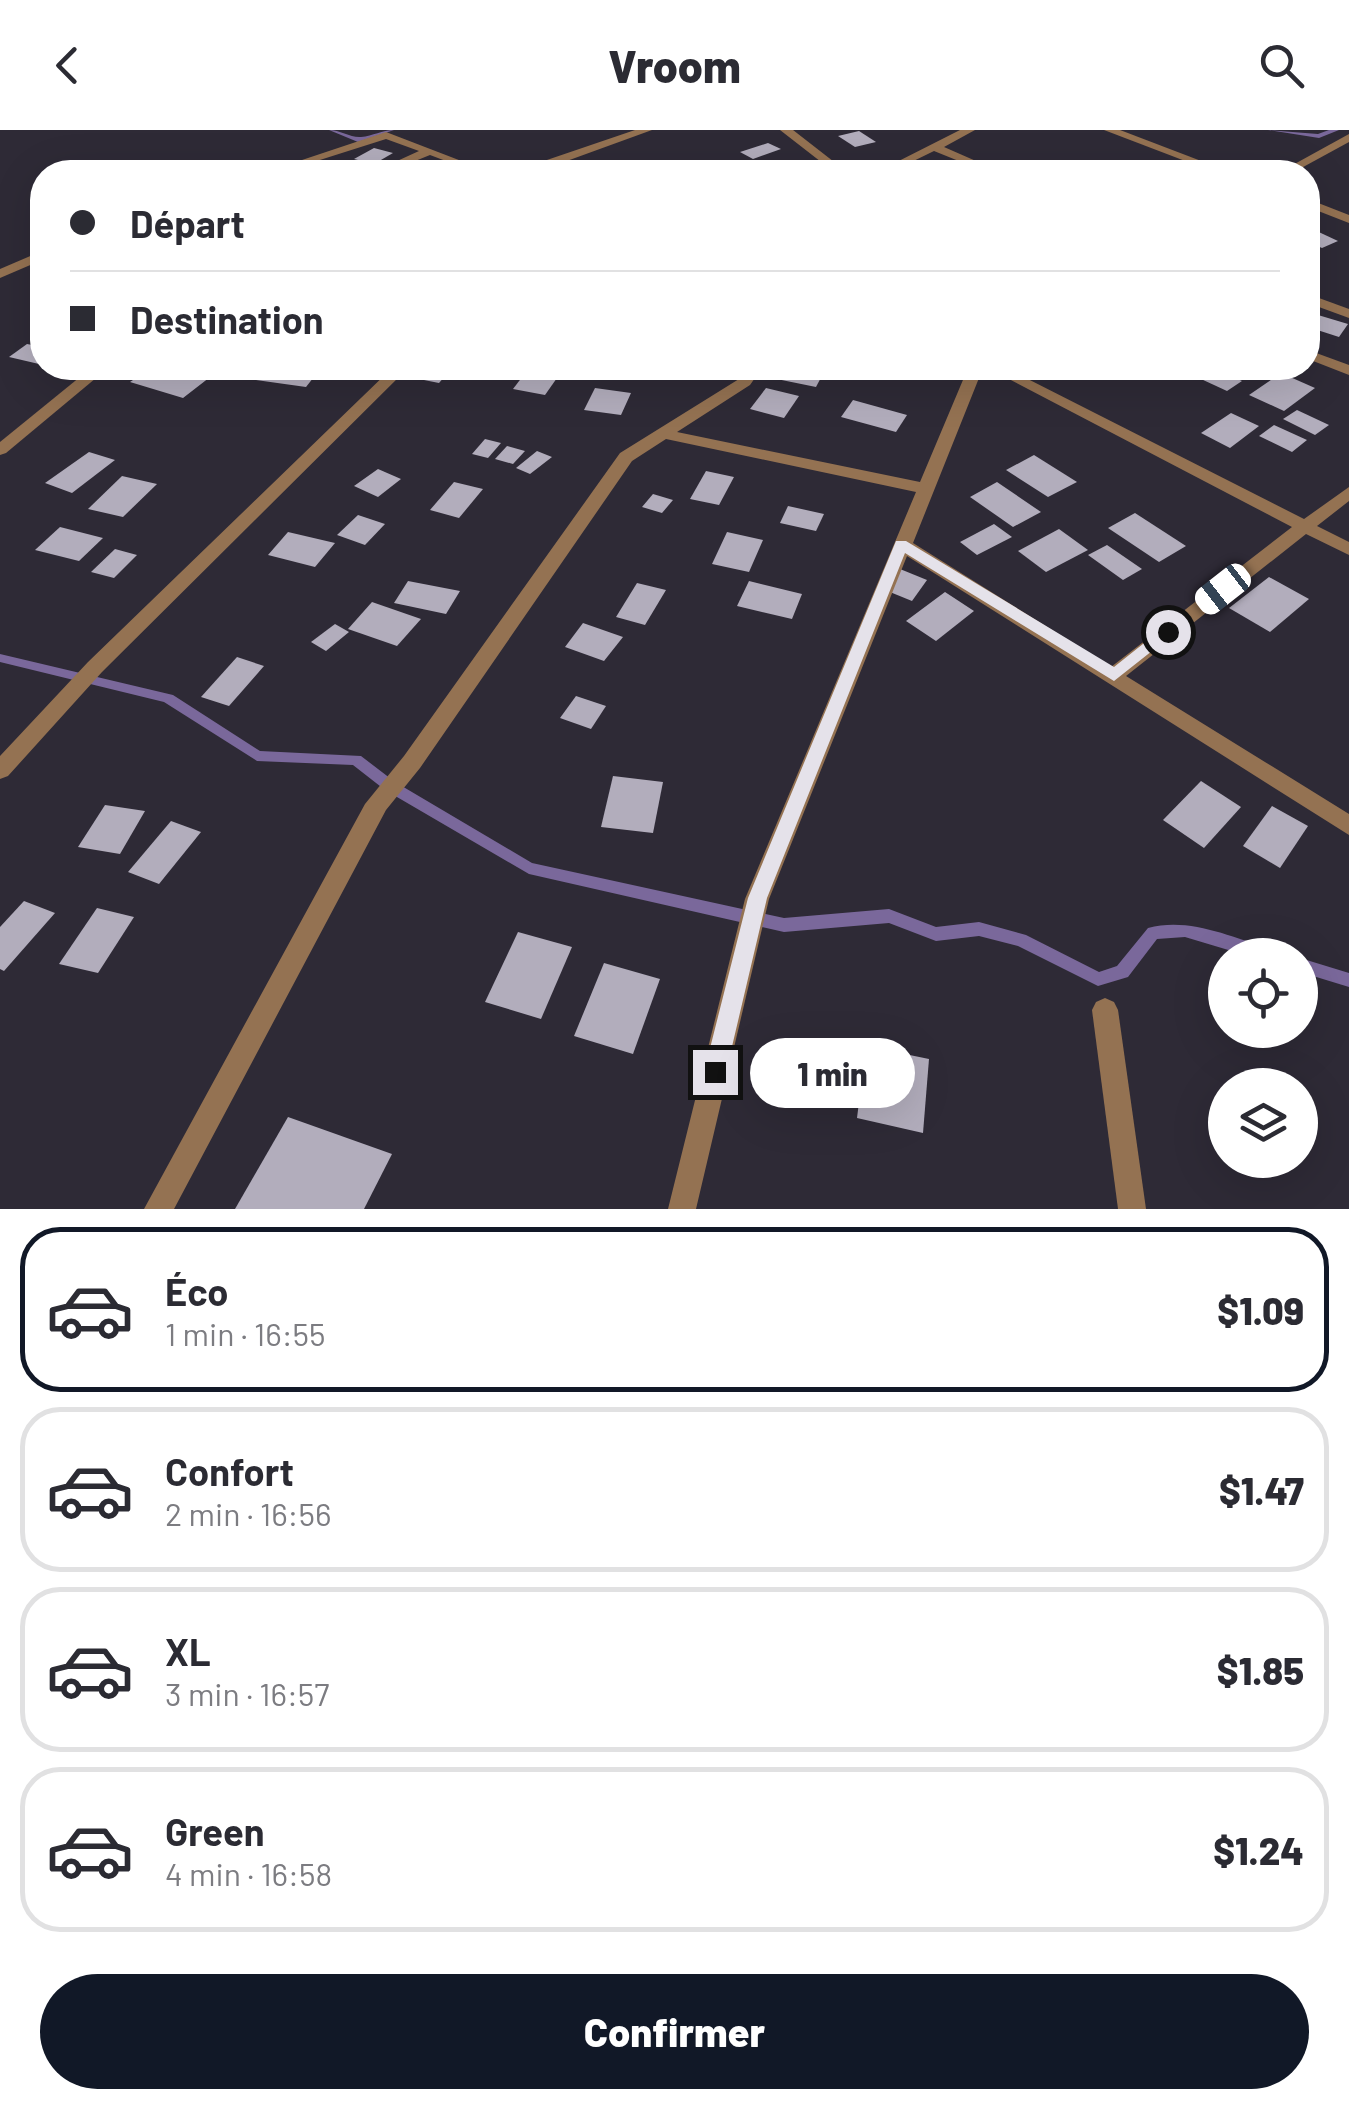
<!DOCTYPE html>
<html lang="fr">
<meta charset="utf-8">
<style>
:root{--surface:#fff;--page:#f7f7f7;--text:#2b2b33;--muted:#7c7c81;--line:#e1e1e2;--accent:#111827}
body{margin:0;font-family:Barlow,sans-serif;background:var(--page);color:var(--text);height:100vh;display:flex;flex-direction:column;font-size:38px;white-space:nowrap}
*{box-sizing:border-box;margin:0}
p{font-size:32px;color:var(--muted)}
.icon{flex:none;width:55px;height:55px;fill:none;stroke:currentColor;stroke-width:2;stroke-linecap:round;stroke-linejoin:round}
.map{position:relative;height:1079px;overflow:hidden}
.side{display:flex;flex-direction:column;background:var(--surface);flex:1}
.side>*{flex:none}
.guide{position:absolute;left:30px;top:30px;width:1290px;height:220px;border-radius:40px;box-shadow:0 10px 40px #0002;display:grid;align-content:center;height:220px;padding:0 40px;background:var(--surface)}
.tools{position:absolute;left:1208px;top:808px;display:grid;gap:20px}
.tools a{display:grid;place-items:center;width:110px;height:110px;border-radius:50%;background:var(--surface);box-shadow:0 10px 40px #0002;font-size:50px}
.end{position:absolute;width:45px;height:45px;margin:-22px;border:12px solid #e5e2ea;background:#111;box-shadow:0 0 0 5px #111}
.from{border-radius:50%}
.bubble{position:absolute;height:70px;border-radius:35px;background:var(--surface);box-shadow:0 10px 40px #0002;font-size:32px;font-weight:800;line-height:70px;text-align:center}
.car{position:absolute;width:30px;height:60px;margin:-30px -15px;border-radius:12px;box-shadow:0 0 8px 2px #0007;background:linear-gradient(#fff 24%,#345 0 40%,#fff 0 76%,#345 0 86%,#fff 0)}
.guide b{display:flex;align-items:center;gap:35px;height:95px;font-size:38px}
.guide b+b{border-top:2px solid var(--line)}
.guide i{width:25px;height:25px;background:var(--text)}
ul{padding:18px 0 0;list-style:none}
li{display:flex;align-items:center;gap:30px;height:165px;margin:0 20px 15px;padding:0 20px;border:5px solid var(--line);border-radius:40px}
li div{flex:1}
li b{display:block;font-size:38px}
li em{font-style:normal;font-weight:800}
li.active{border-color:var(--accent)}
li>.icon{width:90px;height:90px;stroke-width:1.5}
.button{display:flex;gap:20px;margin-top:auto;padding:20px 40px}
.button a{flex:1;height:115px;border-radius:60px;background:var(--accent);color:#fff;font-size:40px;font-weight:800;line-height:115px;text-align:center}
header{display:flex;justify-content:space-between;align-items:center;height:130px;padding:0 40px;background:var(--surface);font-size:45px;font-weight:800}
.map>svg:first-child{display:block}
</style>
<header><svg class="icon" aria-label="back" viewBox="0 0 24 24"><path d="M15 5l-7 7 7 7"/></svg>Vroom<svg class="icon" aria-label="search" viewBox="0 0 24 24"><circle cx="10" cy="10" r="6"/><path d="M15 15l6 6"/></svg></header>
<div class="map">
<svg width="1349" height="1079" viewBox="0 0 1349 1079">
<rect width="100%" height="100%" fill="#2e2a36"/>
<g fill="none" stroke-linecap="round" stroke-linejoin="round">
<g fill="#7a689b" fill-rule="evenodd">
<path d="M329 0C340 0 351 8 361 7 373 6 382 0 394 0L358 12Z"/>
<path d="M1268 0 1318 4 1329 0H1339L1319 8Z"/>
<path d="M0 524 173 565 260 621 361 626 395 652 532 733 784 788 889 779 936 797 979 792 1026 805 1099 842 1117 836 1148 798C1188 787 1229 806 1268 818L1273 820 1276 825H1245L1185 807 1157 809 1128 847 1098 856 1018 816 979 806 936 811 889 793 784 802 529 744 385 660 353 635 257 631 164 572 0 532Z"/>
<path d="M1300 828 1349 843V857L1300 842Z"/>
</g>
</g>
<g fill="#b2adbc">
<path d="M859 1 876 12 855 17 838 6Z"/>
<path d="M768 13 781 19 753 29 740 22Z"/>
<path d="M374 18 393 23 374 34 354 29Z"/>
<path d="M1308 97 1338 111 1322 118 1308 112Z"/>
<path d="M1308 182 1348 194 1339 207 1308 197Z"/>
<path d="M27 214 42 217 39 234 9 227Z"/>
<path d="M182 238 203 241 217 238 209 243 214 244 183 268 130 252 142 244 165 250Z"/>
<path d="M267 238H321L306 257 256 250Z"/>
<path d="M418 238H452L439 253 409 247Z"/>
<path d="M529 238H564L545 265 513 259Z"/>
<path d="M767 238H826L816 257 762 246Z"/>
<path d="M1197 238H1213L1242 251 1227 261 1188 243Z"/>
<path d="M1228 238H1275L1259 250Z"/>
<path d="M1281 243 1315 258 1284 281 1249 265Z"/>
<path d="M595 258 631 263 621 285 584 280Z"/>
<path d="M766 258 799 266 784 288 750 279Z"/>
<path d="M853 270 907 285 896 302 841 287Z"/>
<path d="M1297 280 1329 295 1315 305 1283 289Z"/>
<path d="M1231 283 1259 296 1230 318 1201 303Z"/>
<path d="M1274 295 1307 310 1292 322 1259 306Z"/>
<path d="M485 309 501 313 488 328 472 324Z"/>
<path d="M507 316 525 321 513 334 495 329Z"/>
<path d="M537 321 552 327 530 344 516 338Z"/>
<path d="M89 322 115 330 72 363 45 353Z"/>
<path d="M1034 325 1077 352 1048 367 1006 340Z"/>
<path d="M378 339 401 349 378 367 354 356Z"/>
<path d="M706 341 734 347 719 375 690 369Z"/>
<path d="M122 346 157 354 123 387 88 379Z"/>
<path d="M454 352 483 359 459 388 430 380Z"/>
<path d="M997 352 1041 382 1013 397 970 367Z"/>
<path d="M653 364 673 370 662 383 642 377Z"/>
<path d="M788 376 824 384 816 401 780 393Z"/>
<path d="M1135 383 1186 416 1159 432 1108 398Z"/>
<path d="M358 385 385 394 365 415 337 405Z"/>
<path d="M994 394 1012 407 977 425 960 412Z"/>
<path d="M60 397 103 408 79 431 35 420Z"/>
<path d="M1059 399 1088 420 1046 442 1018 421Z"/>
<path d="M288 402 335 413 315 437 268 425Z"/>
<path d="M727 402 763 410 749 442 712 434Z"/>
<path d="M1107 415 1142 439 1123 450 1088 425Z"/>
<path d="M115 419 137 425 114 448 91 442Z"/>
<path d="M900 439 927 450 912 471 885 460Z"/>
<path d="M1269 447 1309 469 1270 502 1229 478Z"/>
<path d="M408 451 460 461 446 484 394 473Z"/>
<path d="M749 451 802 464 792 489 737 476Z"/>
<path d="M637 453 666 460 645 495 616 487Z"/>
<path d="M945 462 974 481 936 511 906 491Z"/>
<path d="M372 472 421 489 397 516 348 499Z"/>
<path d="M583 493 623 507 604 531 565 517Z"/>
<path d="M335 494 349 502 326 521 311 512Z"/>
<path d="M237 527 264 536 229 576 201 567Z"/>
<path d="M576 566 606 576 591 599 560 588Z"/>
<path d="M613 646 663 652 653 703 601 697Z"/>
<path d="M1201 651 1241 677 1204 718 1163 690Z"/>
<path d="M105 675 145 681 120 724 78 717Z"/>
<path d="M1272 676 1308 696 1280 738 1243 716Z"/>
<path d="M171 691 201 702 159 754 128 742Z"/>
<path d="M24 771 55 783 4 841 0 839V797Z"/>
<path d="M97 778 134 787 98 843 59 834Z"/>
<path d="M518 802 572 817 541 889 485 872Z"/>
<path d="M604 833 660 849 633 924 574 906Z"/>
<path d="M866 916 929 929 923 1003 857 988Z"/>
<path d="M288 987 392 1024 364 1079H235Z"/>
</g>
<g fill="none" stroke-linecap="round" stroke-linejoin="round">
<path fill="#947252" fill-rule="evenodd" d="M635 0H652L542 40H467L461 36 467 32H541Z"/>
<g fill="#947252" fill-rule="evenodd">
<path d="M780 0H793L847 42H834Z"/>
<path d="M960 0H975L944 17 1001 42H986L934 21 891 42H877Z"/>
<path d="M1104 0H1120L1230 42H1214Z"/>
<path d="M386 2 490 42H475L430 25 388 42H373L419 21 386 9 282 42H266Z"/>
<path d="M1349 4V12L1294 42H1280Z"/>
<path d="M1308 69 1349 85V93L1308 77Z"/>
<path d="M42 121V130L0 148V139Z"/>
<path d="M1308 164 1349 179V188L1308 173Z"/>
<path d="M1308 220 1349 235V245L1308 229Z"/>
<path d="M91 238H108L6 323 0 325V312Z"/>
<path d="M392 238H408L102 542 8 646 0 649V626L88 532Z"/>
<path d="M746 238H762L750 255 677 302 920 352 968 238H983L913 413 1111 537 1292 397 988 238H1006L1304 389 1349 357V371L1317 396 1349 412V425L1306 404 1126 546 1349 684V705L907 426 769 769 696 1079H668L745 769 916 362 666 309 632 331 420 638 386 680 174 1079H144L365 674 404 626 620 323 739 249Z"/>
<path d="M1105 868 1114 872 1118 880 1146 1079H1118L1092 880 1096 872Z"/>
</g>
</g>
<path fill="#e5e2ea" d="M896 411H906L1114 537 1163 498H1174L1176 502 1114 551 905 423 767 768 726 942 723 949 715 952 708 949 704 942 748 768Z"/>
</svg>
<div class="tools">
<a><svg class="icon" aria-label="locate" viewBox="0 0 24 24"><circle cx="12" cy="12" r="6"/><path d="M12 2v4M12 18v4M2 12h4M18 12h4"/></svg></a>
<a><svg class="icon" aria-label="layers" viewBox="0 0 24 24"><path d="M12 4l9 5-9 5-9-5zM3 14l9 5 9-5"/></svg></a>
</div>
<i class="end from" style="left:1168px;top:502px"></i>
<i class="end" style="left:715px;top:942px"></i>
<div class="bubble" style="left:750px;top:908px;width:165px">1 min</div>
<i class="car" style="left:1223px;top:459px;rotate:232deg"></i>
<div class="guide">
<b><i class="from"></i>Départ</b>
<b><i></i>Destination</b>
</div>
</div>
<section class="side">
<ul>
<li class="active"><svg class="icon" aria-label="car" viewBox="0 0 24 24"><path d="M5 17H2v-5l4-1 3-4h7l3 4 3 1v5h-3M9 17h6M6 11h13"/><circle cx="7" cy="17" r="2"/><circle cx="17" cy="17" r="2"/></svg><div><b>Éco</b><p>1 min · 16:55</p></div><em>$1.09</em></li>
<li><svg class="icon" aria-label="car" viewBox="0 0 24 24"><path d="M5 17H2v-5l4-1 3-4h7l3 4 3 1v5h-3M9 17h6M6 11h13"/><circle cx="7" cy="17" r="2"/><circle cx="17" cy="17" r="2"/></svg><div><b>Confort</b><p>2 min · 16:56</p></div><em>$1.47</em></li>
<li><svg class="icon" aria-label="car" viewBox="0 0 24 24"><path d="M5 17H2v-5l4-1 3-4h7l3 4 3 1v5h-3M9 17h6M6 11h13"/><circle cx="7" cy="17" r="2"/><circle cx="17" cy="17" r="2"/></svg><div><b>XL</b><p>3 min · 16:57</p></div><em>$1.85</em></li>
<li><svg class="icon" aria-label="car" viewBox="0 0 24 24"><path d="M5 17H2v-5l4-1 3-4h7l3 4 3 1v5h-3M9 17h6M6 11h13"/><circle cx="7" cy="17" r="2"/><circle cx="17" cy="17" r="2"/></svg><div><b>Green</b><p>4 min · 16:58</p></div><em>$1.24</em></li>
</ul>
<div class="button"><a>Confirmer</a></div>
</section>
